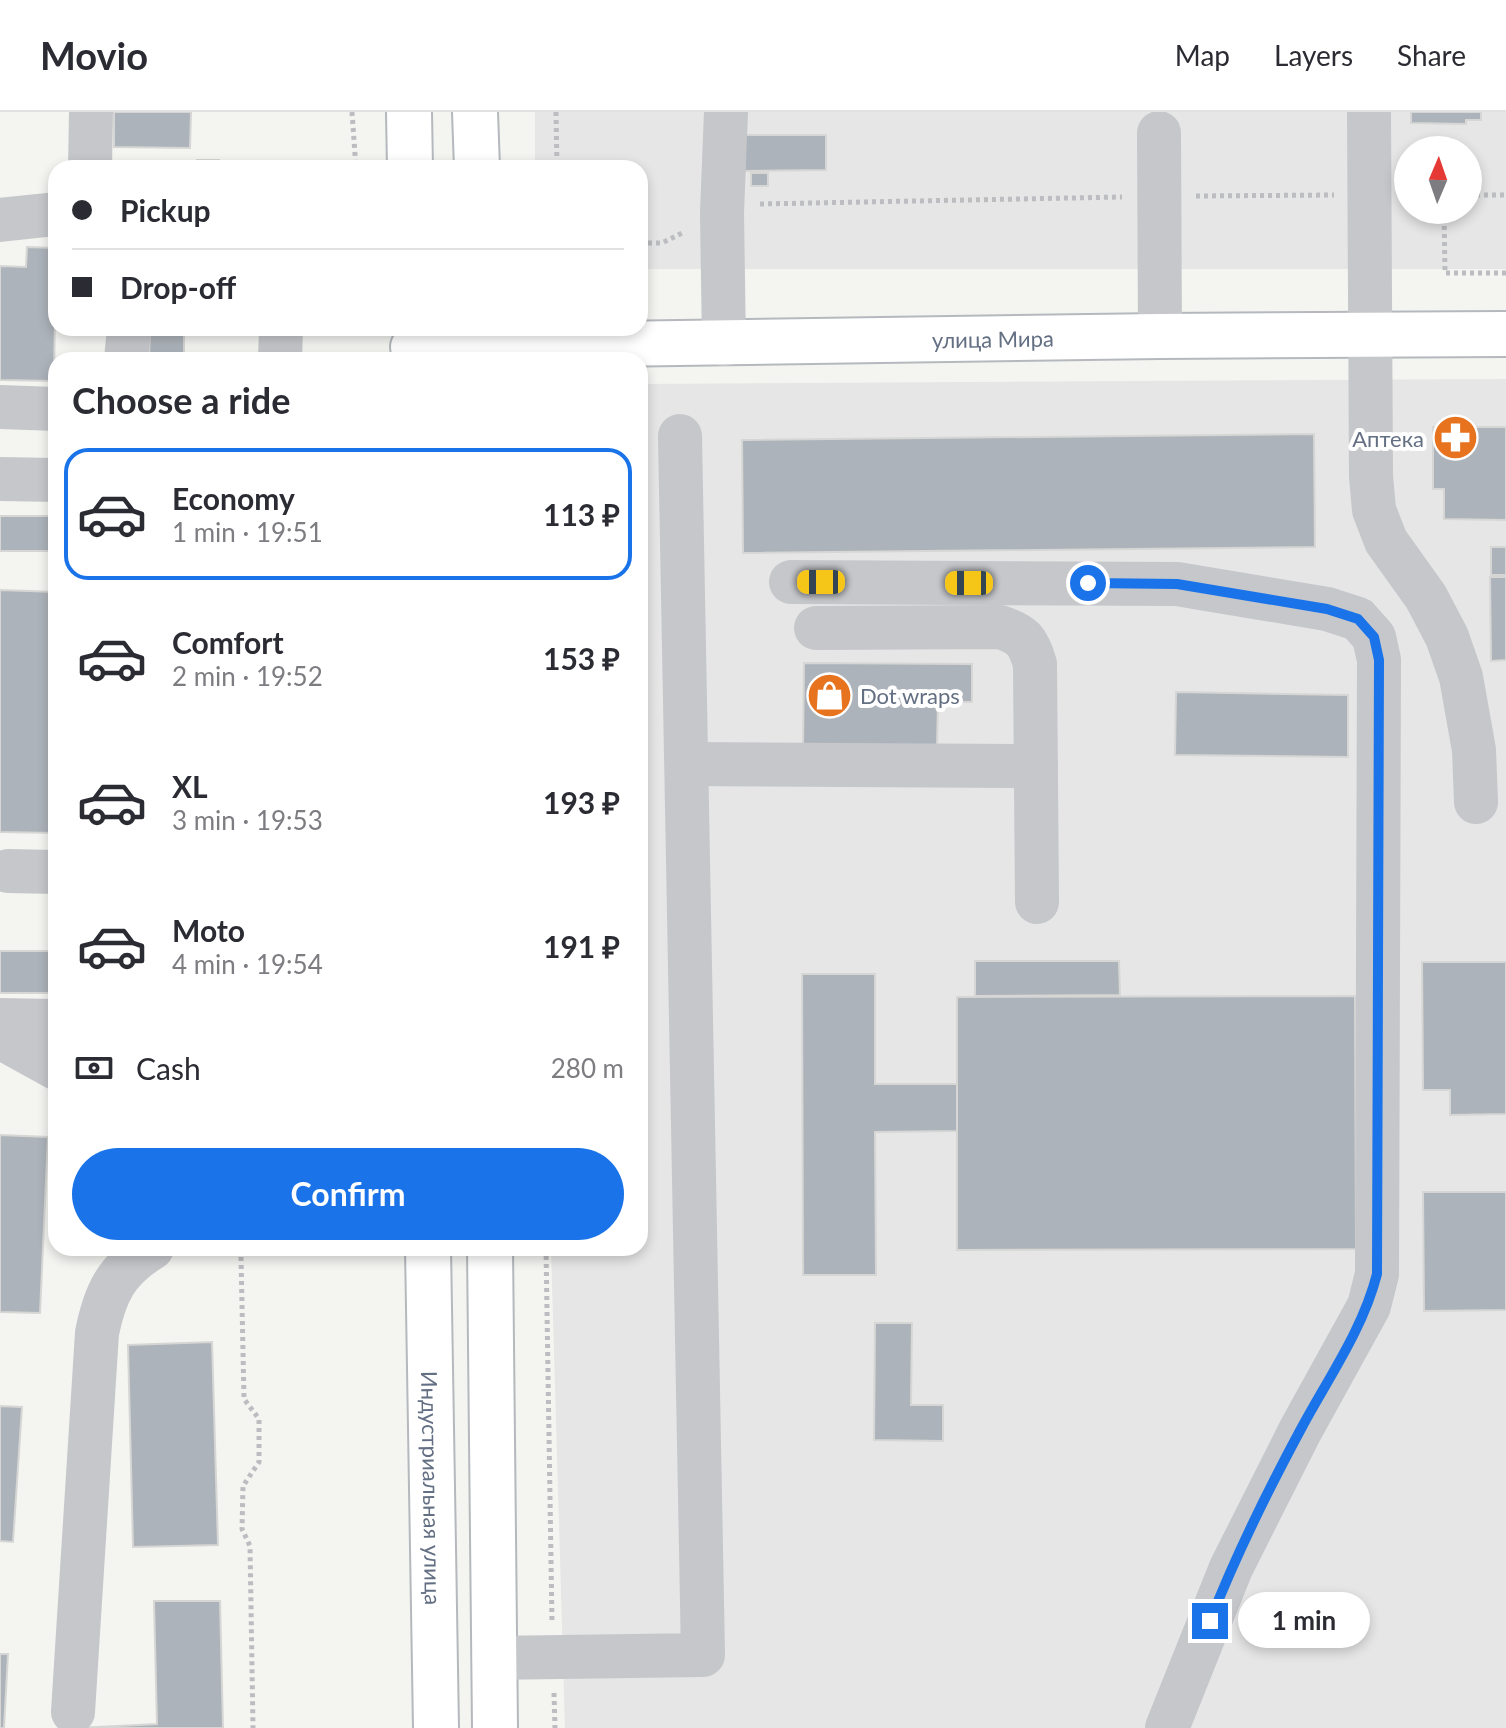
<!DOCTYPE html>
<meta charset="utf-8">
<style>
:root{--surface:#fff;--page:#f7f7f7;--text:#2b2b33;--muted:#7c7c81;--line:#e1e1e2;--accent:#1a73e8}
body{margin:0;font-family:Lato,sans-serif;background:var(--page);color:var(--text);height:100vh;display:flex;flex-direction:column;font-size:30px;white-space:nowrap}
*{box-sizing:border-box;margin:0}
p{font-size:26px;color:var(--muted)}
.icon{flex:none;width:44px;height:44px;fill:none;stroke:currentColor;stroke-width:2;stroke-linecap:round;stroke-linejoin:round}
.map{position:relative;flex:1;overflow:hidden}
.side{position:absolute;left:48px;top:240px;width:600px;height:904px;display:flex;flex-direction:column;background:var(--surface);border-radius:24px;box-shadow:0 4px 12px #0003}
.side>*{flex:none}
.banner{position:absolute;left:48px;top:48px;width:600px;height:176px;border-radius:24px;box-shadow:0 4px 12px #0003;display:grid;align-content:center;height:176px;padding:0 24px;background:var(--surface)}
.needle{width:52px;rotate:2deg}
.tools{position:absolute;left:1394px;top:24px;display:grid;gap:16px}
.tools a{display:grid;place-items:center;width:88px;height:88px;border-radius:50%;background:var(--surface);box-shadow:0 4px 12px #0003;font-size:40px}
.end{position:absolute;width:36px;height:36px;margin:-18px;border:10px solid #1a73e8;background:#fff;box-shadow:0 0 0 4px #fff}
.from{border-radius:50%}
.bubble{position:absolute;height:56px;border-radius:28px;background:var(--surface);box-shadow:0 4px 12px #0003;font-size:26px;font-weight:700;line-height:56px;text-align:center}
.car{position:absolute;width:24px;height:48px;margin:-24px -12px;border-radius:10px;box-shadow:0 0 6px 2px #0007;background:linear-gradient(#f5c518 24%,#345 0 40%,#f5c518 0 76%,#345 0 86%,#f5c518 0)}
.banner b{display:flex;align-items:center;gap:28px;height:76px;font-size:30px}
.banner b+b{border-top:2px solid var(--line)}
.banner i{width:20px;height:20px;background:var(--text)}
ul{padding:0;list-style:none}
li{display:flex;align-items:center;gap:24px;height:132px;margin:0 16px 12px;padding:0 8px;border:4px solid transparent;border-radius:24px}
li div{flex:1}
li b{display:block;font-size:30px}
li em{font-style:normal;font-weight:700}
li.current{border-color:var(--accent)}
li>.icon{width:72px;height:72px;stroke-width:1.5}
h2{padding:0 24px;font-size:36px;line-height:96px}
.pay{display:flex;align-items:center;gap:20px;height:88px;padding:0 24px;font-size:30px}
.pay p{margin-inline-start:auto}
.action{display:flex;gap:16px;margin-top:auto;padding:16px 24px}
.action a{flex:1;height:92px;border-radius:48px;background:var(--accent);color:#fff;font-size:32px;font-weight:700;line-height:92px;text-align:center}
header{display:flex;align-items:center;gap:48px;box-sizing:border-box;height:112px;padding:0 40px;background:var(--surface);border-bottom:2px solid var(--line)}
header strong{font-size:38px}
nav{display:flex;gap:44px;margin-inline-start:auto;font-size:28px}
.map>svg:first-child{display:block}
</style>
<header>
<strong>Movio</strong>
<nav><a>Map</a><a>Layers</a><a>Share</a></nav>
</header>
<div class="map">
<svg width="1506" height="1616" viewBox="0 0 1506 1616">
<rect width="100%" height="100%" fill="#f4f5f1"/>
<g fill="#e5e6e5" fill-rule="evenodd">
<path d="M535 0H1506V157H640V56H535ZM1408 38H1468V98H1408Z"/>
<path d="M1506 267V1616H565L551 1136H640V272Z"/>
</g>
<g fill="#adb3ba" stroke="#d6d6d4" stroke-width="2">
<path d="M114 0H191L190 36 114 35Z"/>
<path d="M1411 0H1481V8H1466V12L1411 11Z"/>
<path d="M738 23H826V58L738 59Z"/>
<rect x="197" y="48" width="22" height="8"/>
<rect x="751" y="61" width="17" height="13"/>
<path d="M27 135 56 136 54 269 0 268V154L26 155Z"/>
<path d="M150 216H184V248H149Z"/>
<path d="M1433 315H1506V408L1444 407V377H1433Z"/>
<path d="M1314 322 1315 435 743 441 742 328Z"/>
<rect x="0" y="404" width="56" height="35"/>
<rect x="1491" y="435" width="15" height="28"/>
<path d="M1490 465H1506V548L1491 549Z"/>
<path d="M0 478 56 480V721L0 720Z"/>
<path d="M804 551 972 552V590H938L937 634H803Z"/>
<path d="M1176 580 1348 583V645L1175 643Z"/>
<rect x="0" y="839" width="56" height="42"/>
<path d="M975 849H1119L1120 883 975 884Z"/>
<path d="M1422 850H1506V1002L1450 1003V978H1423Z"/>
<path d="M802 862H875V972H957V1019L875 1020 876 1163H803Z"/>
<path d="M1355 884 1356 1137 957 1138V885Z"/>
<path d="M0 1023 48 1025 40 1201 0 1200Z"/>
<path d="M1423 1080H1506V1198L1424 1199Z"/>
<path d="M875 1211H912L911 1293H943V1329L874 1328Z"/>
<path d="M212 1230 218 1433 133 1435 128 1233Z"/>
<path d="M0 1294 22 1295 13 1430 0 1429Z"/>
<path d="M154 1489H220L223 1616H78L157 1612Z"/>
<path d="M0 1542H8L4 1616H0Z"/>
</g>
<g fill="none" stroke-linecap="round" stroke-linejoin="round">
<defs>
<g id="major">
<path d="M409 0 410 56"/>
<path d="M475 0 477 56"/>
<path id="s1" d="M413 235 1160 224 1506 222"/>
<path id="s2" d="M428 1136 436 1616"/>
<path d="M490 1136 495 1616"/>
</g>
</defs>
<use href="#major" stroke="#b5b8bd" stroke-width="48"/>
<g stroke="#bcbdc0" stroke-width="5" stroke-dasharray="4 4" stroke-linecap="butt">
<path d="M352 0 356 56"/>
<path d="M556 0 557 56"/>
<path d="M1468 83H1506"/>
<path d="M1196 84 1334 83"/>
<path d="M760 92 1122 85"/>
<path d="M1444 98 1445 161H1506"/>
<path d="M640 131H662L684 120"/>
<path d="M546 1136 552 1511"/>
<path d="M241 1145 244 1287 259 1307V1350L243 1374 242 1417 250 1434 253 1616"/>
<path d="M554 1581 555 1616"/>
</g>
<g stroke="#c5c7cb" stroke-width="44">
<path d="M1369 0 1371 364 1374 398 1386 429 1426 485 1447 525 1461 565 1474 638 1476 690"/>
<path d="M1159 21 1160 224"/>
<path d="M90 56 91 0"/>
<path d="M0 108 56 102"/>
<path d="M724 232 722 101 726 0"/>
<path d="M126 248 129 216"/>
<path d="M280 248 281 216"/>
<path d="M0 295 56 297"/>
<path d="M0 367 56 368"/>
<path d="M791 470 1177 472 1327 497 1358 507 1374 525 1379 548 1377 1162 1369 1194 1300 1319 1231 1456 1167 1616"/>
<path d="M816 516 1000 515C1023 523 1028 528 1035 552L1037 790"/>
<path d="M687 652 1036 654"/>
<path d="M8 759 56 760"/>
<path d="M0 908 56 909"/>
<path d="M0 925 56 956"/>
<path d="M494 1546 703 1543 680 324"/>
<path d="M73 1600 97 1221C105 1181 116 1158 152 1136"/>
</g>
<use href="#major" stroke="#fff" stroke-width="44"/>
</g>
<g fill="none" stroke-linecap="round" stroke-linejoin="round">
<path stroke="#1a73e8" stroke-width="10" d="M1088 471 1177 472 1327 497 1358 507 1374 525 1379 548 1377 1162C1363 1217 1329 1265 1302 1315 1268 1378 1236 1443 1210 1509"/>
</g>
<defs>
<symbol id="pharmacy-disc" viewBox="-11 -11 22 22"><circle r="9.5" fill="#e7731f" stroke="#fff"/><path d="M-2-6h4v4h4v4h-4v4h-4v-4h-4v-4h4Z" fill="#fff"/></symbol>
<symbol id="shop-disc" viewBox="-11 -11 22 22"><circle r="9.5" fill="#e7731f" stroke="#fff"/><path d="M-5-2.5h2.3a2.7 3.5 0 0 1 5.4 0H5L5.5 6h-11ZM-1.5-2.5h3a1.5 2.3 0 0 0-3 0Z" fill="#fff"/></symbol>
</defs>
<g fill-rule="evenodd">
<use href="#pharmacy-disc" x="1430" y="300" width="51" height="51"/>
<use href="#shop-disc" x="804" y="558" width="51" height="51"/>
</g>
<g text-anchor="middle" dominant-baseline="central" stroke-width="8" stroke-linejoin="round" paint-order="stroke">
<g font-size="22" fill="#636f83" stroke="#fff">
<text stroke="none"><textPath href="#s1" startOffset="580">улица Мира</textPath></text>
<text stroke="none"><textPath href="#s2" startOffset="240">Индустриальная улица</textPath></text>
</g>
<g font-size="22" fill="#636f83" stroke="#fff" text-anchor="end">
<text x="1424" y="326">Аптека</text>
<text x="860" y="583" text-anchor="start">Dot wraps</text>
</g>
</g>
</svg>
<div class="tools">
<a><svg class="needle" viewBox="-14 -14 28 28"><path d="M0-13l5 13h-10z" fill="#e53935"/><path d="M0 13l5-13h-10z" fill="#7c7c81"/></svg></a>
</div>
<i class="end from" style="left:1088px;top:471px"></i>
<i class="end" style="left:1210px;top:1509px"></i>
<div class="bubble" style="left:1238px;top:1480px;width:132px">1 min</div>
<i class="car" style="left:821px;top:470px;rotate:270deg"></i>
<i class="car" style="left:969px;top:471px;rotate:270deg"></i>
<div class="banner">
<b><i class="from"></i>Pickup</b>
<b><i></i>Drop-off</b>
</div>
<section class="side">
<h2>Choose a ride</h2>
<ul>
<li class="current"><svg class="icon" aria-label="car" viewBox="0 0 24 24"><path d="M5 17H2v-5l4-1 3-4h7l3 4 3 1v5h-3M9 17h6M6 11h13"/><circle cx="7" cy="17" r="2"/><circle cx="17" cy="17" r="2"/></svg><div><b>Economy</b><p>1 min · 19:51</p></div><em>113 ₽</em></li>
<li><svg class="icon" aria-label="car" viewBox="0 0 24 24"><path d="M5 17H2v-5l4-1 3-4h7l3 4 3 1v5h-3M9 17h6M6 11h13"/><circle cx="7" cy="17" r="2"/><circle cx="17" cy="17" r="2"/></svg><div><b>Comfort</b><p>2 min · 19:52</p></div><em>153 ₽</em></li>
<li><svg class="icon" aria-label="car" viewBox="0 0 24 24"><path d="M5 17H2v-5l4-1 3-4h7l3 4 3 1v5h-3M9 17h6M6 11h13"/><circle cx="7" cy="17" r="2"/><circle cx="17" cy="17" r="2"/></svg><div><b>XL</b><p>3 min · 19:53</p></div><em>193 ₽</em></li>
<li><svg class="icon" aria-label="car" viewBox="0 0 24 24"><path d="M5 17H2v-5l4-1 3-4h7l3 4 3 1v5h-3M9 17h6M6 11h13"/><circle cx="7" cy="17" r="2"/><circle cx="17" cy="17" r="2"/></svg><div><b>Moto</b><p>4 min · 19:54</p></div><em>191 ₽</em></li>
</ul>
<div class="pay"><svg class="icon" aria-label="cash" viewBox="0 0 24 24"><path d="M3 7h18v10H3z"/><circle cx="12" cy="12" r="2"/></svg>Cash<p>280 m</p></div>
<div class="action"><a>Confirm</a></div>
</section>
</div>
